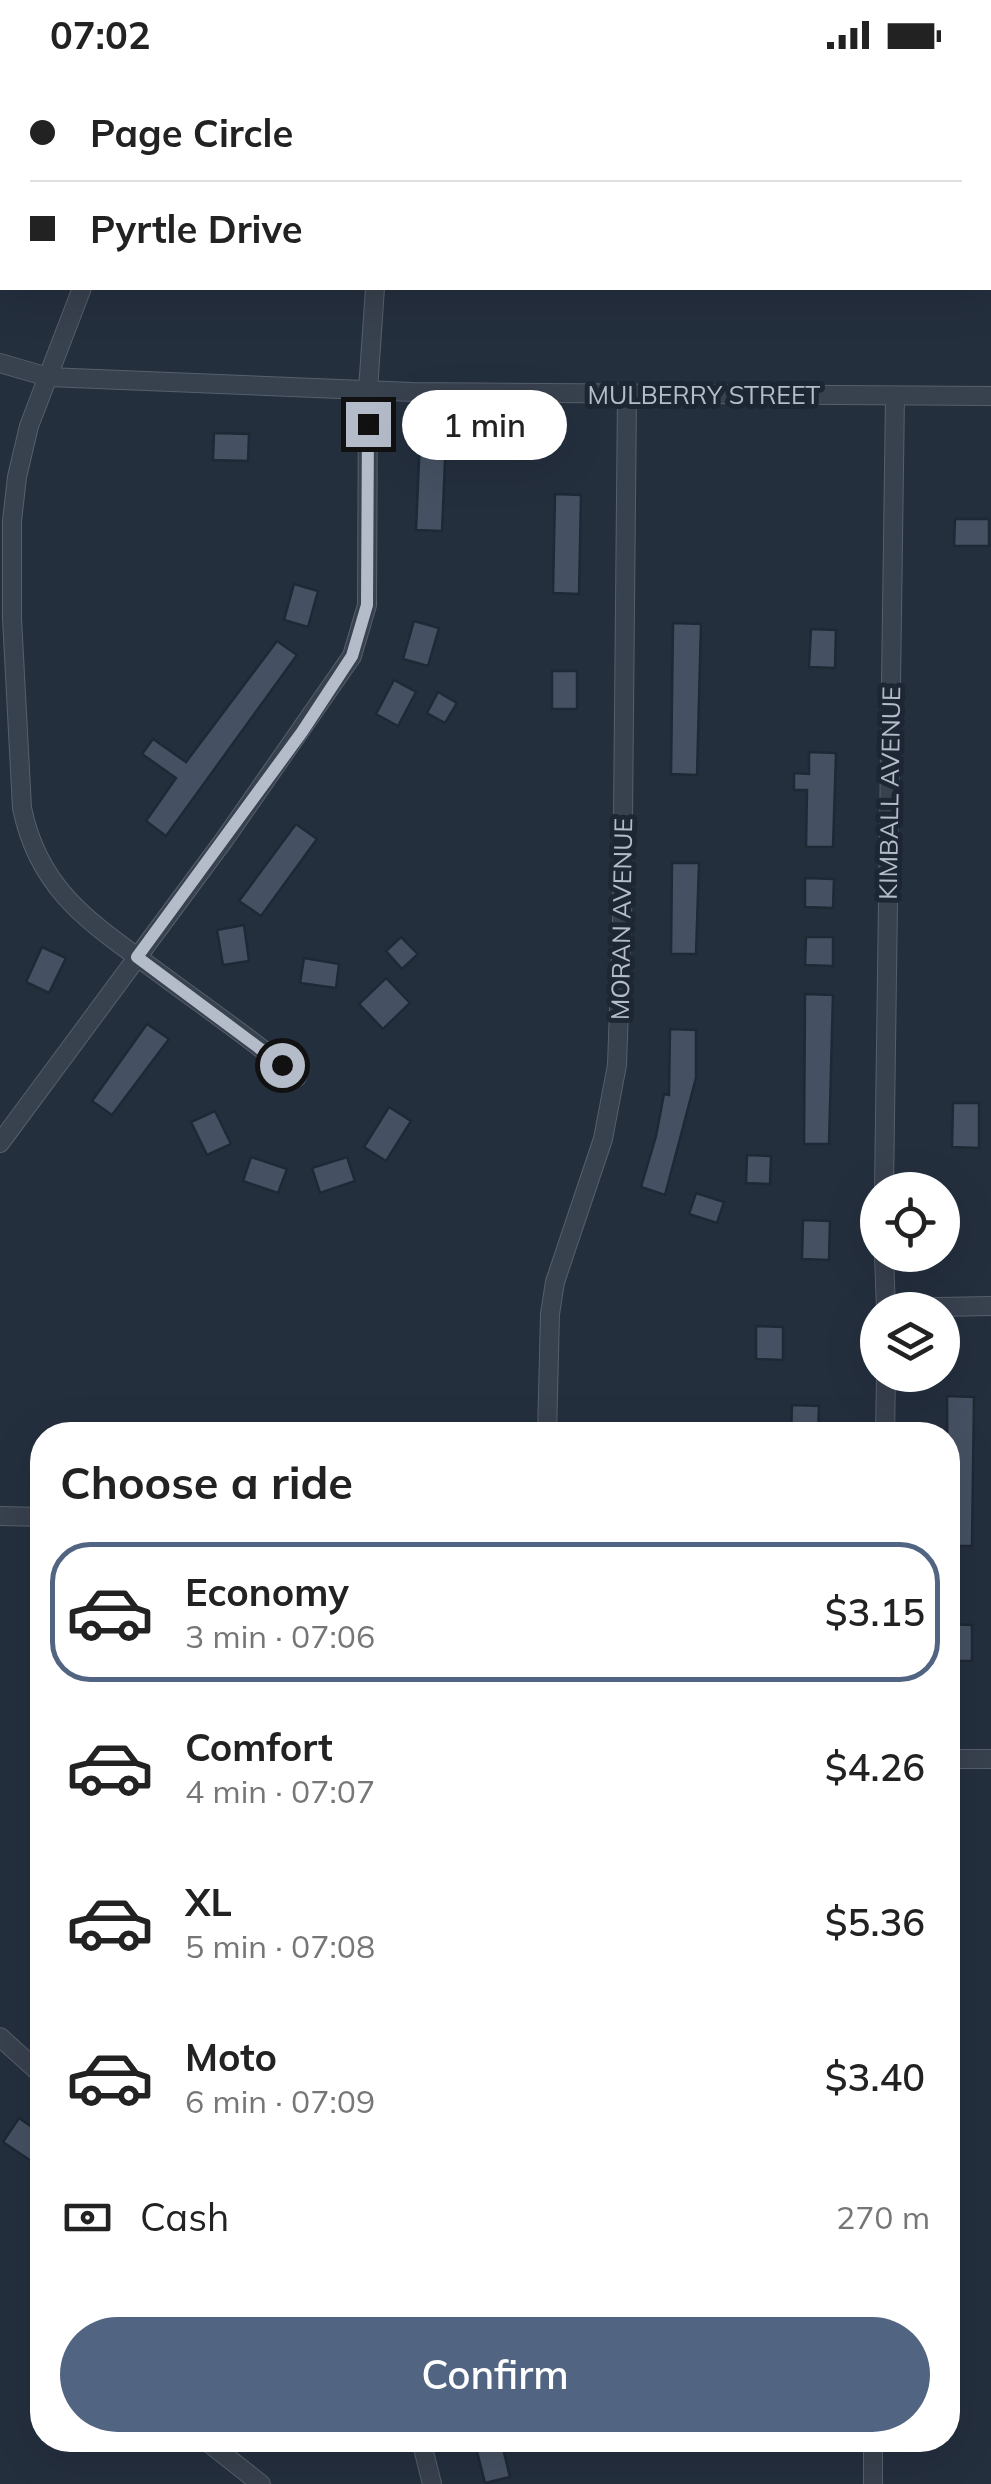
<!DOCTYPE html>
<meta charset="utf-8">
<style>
:root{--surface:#fff;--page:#f2f2f2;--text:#222;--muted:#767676;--line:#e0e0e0;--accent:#516482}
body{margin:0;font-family:Mulish,sans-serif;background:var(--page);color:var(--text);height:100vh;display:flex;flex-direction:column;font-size:38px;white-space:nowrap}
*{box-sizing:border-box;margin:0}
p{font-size:32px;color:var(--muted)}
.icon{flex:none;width:55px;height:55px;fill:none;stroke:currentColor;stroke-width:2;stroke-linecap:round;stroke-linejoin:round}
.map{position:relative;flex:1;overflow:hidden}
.side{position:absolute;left:30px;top:1352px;width:930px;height:1030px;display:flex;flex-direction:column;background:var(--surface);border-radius:40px;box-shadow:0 10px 40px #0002}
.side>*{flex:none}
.banner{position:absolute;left:0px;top:0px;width:992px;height:220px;box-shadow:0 10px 40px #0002;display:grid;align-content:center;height:220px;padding:0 30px;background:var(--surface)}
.buttons{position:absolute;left:860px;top:1102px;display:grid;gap:20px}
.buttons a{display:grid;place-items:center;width:100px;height:100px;border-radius:50%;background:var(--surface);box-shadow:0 10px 40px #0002;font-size:50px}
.end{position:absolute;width:45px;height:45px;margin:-22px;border:12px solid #b4bcc9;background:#111;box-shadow:0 0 0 5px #111}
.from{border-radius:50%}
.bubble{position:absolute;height:70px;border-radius:35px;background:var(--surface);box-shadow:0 10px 40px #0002;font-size:32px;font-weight:600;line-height:70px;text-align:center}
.banner b{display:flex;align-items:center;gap:35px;height:95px;font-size:38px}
.banner b+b{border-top:2px solid var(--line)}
.banner i{width:25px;height:25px;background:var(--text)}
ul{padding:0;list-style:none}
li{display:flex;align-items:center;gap:30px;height:140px;margin:0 20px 15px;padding:0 10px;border:5px solid transparent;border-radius:40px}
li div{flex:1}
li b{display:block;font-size:38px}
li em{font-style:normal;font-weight:600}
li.selected{border-color:var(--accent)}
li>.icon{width:90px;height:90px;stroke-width:1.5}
h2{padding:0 30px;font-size:45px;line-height:120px}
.pay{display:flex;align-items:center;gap:25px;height:110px;padding:0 30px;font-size:38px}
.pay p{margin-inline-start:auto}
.primary-button{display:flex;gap:20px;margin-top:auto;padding:20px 30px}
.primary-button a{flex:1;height:115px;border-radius:60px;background:var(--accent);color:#fff;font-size:40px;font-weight:600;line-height:115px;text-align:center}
.status{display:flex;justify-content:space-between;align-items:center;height:70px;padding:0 50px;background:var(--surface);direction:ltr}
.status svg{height:28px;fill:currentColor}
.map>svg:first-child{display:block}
</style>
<div class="status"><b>07:02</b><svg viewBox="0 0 49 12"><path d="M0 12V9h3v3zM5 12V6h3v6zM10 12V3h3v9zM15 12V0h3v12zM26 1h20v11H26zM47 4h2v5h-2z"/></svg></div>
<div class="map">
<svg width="991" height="2414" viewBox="0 0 991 2414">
<rect width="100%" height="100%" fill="#242f3e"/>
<g fill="#455162" stroke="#1f2835" stroke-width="2.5">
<path d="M214 363 249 364 248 391 213 390Z"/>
<path d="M420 367 446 368 442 461 416 460Z"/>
<path d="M555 424 581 425 579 524 553 523Z"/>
<path d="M955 449H989V476H954Z"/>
<path d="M294 514 318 521 308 557 284 550Z"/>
<path d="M414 551 439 558 428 596 403 589Z"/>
<path d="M673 553 701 554 697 705 671 704Z"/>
<path d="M811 559 836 560 835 598 809 597Z"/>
<path d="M277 571 297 585 166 766 146 751 176 708 142 684 153 669 186 692Z"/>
<rect x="552" y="601" width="25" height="38"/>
<path d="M394 610 416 622 398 656 376 644Z"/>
<path d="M438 622 457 633 445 653 427 643Z"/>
<path d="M809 682 836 683 833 777H806L807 720H794V703L809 704Z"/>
<path d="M296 754 317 769 261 846 239 831Z"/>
<path d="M672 793H699L696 884H671Z"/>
<path d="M805 808 834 809 833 838 805 837Z"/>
<path d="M244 855 249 891 223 895 217 860Z"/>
<path d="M401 867 418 884 402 899 386 881Z"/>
<path d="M806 867H833V896L805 895Z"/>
<path d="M42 877 66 888 49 923 26 912Z"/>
<path d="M304 888 339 894 336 918 300 913Z"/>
<path d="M386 908 410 933 383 959 359 934Z"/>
<path d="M805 924 833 925 829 1074H804Z"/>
<path d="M147 954 169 969 112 1045 92 1031Z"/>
<path d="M670 959 696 960V1008L665 1125 641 1117 656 1066 664 1024 669 1025Z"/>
<path d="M953 1033H979V1078L952 1077Z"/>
<path d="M389 1037 411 1051 386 1091 364 1077Z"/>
<path d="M215 1041 231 1074 207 1085 191 1052Z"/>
<path d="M747 1085 771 1086 770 1114 746 1113Z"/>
<path d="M251 1087 287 1099 278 1123 243 1111Z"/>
<path d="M347 1087 355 1111 320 1123 312 1098Z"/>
<path d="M696 1123 724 1132 717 1153 689 1144Z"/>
<path d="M803 1150 830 1151 829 1190 802 1189Z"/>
<path d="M756 1256 783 1257V1290L756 1289Z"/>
<path d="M947 1326 974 1327 972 1476H948Z"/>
<path d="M792 1335 819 1336 818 1365H791Z"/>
<path d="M948 1554 972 1555V1591H948Z"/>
<path d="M19 2048 42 2064V2081L34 2093 3 2072Z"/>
<path d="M474 2370H501L510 2407 485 2413Z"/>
</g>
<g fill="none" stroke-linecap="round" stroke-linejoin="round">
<defs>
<g id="minor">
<path d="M0 1 4 2"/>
<path d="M156 2 157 0"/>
<path d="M438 2 439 0"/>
<path d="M82 218 29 356 17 407 12 451V548L22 738C39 821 91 853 155 900 202 935 252 969 297 1007"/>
<path d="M0 293 48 307 413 322 991 326"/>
<path d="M0 1073 224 770 352 586 367 535 368 320 375 218"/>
<path d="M884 1120 895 326"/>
<path d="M884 1185 886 1240"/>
<path d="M886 1238 991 1236"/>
<path d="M547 1365 550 1244 555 1212 603 1069 617 995 622 854 627 324"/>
<path d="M885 1365 886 1305"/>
<path d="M0 1446 42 1447"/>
<path d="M948 1689H991"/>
<path d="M0 1967 42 2005"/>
<path d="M205 2370 261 2414"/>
<path d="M421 2370 432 2414"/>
<path d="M873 2414V2370"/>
</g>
</defs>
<use href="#minor" stroke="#565f6c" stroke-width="20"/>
<use href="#minor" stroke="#38414e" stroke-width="18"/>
</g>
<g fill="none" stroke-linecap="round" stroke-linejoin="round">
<path stroke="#b4bcc9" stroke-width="12" d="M282 995 137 887 302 662 352 586 367 535 368 354"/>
</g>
<g text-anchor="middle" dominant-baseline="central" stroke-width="10" stroke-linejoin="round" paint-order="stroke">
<g font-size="25" fill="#b4bcc9" stroke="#1d2633">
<text x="704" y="324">MULBERRY STREET</text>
<text transform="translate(889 723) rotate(-89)">KIMBALL AVENUE</text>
<text transform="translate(621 849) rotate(-89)">MORAN AVENUE</text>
</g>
</g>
</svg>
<div class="buttons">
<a><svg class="icon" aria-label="locate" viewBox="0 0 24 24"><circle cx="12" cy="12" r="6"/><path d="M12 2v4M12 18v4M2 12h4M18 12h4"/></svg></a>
<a><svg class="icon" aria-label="layers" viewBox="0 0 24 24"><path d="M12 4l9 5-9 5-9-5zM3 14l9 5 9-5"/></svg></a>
</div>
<i class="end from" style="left:282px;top:995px"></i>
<i class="end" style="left:368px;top:354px"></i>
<div class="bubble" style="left:402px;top:320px;width:165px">1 min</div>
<div class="banner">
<b><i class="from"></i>Page Circle</b>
<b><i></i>Pyrtle Drive</b>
</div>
<section class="side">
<h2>Choose a ride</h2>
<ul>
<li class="selected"><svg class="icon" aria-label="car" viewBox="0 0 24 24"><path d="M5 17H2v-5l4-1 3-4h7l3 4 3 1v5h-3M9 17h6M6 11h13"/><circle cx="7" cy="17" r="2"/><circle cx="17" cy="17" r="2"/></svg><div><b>Economy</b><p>3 min · 07:06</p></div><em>$3.15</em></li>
<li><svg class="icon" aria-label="car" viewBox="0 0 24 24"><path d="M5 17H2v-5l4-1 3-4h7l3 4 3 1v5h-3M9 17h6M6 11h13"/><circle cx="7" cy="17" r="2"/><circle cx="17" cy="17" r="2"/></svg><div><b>Comfort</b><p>4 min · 07:07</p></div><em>$4.26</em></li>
<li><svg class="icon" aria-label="car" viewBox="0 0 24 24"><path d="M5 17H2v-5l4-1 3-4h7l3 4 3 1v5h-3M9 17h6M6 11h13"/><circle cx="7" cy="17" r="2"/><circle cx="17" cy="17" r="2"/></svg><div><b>XL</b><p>5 min · 07:08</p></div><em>$5.36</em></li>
<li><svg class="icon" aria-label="car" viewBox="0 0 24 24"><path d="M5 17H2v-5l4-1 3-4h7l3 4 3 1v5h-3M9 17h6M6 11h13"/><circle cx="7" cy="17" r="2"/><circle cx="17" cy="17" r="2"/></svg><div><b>Moto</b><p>6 min · 07:09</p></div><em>$3.40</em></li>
</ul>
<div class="pay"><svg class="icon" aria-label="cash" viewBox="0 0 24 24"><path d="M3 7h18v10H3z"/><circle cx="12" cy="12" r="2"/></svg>Cash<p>270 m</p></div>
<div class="primary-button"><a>Confirm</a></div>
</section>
</div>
